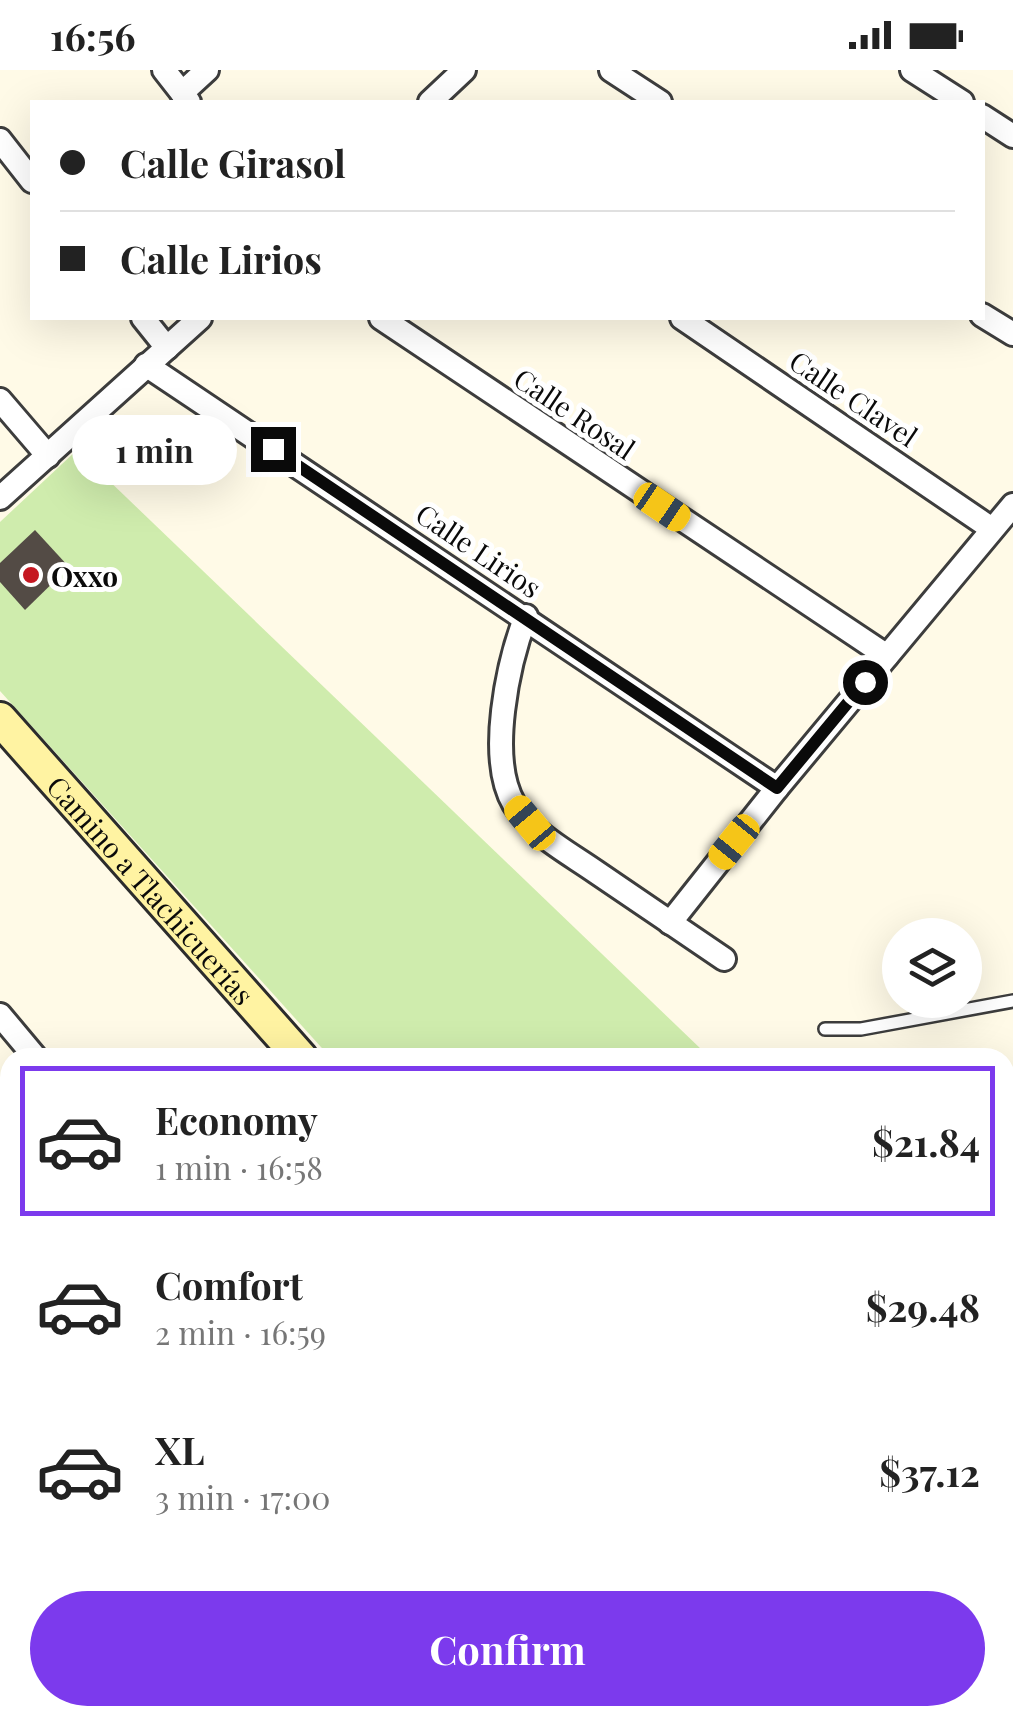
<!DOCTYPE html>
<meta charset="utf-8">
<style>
:root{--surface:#fff;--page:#f2f2f2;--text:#222;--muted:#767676;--line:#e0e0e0;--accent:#7c3aed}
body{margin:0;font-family:"Playfair Display",serif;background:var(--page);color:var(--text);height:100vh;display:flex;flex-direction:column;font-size:38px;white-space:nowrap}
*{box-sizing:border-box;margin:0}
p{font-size:32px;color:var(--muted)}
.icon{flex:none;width:55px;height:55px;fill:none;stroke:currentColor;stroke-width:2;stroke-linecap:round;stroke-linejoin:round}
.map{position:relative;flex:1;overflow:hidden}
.panel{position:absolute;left:0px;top:978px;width:1015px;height:678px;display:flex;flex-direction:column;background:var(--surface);border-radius:30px 30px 0 0;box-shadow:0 10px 40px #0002}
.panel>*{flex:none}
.top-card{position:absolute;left:30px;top:30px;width:955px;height:220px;border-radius:0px;box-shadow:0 10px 40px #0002;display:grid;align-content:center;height:220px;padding:0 30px;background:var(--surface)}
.fabs{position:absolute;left:882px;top:848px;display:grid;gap:20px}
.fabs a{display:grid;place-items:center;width:100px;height:100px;border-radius:50%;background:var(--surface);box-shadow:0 10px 40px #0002;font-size:50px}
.end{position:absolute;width:45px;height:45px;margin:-22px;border:12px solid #0a0a0a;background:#fff;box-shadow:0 0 0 5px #fff}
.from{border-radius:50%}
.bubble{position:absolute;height:70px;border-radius:35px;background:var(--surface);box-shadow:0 10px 40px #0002;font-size:32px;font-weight:700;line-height:70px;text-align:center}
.car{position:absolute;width:30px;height:60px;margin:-30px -15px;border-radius:12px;box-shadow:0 0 8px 2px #0007;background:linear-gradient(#f5c518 24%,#345 0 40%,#f5c518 0 76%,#345 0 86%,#f5c518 0)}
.top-card b{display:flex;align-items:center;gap:35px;height:95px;font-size:38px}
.top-card b+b{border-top:2px solid var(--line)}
.top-card i{width:25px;height:25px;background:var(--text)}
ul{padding:18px 0 0;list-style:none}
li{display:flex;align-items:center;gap:30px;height:150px;margin:0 20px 15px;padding:0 10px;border:5px solid transparent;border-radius:0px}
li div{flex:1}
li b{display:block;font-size:38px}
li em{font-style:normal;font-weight:700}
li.current{border-color:var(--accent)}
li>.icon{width:90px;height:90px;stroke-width:1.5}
.button{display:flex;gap:20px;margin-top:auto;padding:20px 30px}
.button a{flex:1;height:115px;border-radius:60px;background:var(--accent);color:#fff;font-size:40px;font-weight:700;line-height:115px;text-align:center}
.status{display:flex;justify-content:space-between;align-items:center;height:70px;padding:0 50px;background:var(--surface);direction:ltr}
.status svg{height:28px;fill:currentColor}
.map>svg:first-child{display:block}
</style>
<div class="status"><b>16:56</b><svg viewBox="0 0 49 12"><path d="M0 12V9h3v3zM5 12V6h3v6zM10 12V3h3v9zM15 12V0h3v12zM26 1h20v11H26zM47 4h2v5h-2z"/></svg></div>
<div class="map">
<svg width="1013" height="1653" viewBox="0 0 1013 1653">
<rect width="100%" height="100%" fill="#fffae7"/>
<g fill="#cfecad">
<path d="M77 380 702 980 708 987H330L0 621V452Z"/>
<path d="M0 1246 10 1258V1645H90L81 1653H0Z"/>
<path d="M1005 1331 1013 1340V1489L1005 1485Z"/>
</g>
<path fill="#534b45" d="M35 460 69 497 25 540 0 512V493Z"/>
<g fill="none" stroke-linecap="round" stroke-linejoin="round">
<defs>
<path id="lane" d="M825 959H861L1013 931"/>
<g id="street">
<path d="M164 0 189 32"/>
<path d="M611 0 660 32"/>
<path d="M912 0 962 32"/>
<path d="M182 23 207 0"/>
<path d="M430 32 464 0"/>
<path d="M982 46 1013 66"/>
<path d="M0 70 32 111"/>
<path d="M982 245 1013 264"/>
<path d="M143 248 167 278"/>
<path d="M381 248 887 586"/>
<path d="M682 248 992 459"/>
<path d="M146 295 777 718"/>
<path d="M0 330 48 386"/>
<path d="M0 428 200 248"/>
<path d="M526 546C508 593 487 688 514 734 532 764 569 783 596 802 639 831 681 860 724 889"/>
<path d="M670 853 777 718 1013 435"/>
<path d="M0 945 36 988"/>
<path d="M0 1216 10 1228"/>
<path d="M156 1645 162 1653"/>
<path d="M420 1645 435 1653"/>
<path d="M807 1645 823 1653"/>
<path d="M89 1653 98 1645"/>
</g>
<g id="secondary">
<path id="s1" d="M0 649 301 988"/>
<path d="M1005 1522 1013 1526"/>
</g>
</defs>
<use href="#lane" stroke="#3d3d3d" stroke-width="16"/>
<use href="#street" stroke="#3d3d3d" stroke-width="28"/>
<use href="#secondary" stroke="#2c2c2c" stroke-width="38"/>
<use href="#lane" stroke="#fff" stroke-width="11"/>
<use href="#street" stroke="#fff" stroke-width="22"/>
<use href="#secondary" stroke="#fff3a2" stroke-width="32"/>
</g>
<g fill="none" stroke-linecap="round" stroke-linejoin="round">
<path stroke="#0a0a0a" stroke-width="12" d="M273 379 777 718 865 612"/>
</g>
<circle fill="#c51721" stroke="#fff" stroke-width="4" cx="31" cy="505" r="10"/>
<g text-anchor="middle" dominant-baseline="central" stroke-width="10" stroke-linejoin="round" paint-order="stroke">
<g font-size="28" fill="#0a0a0a" stroke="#fff">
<text transform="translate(854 328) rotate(34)">Calle Clavel</text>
<text transform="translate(575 343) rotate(34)">Calle Rosal</text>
<text transform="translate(479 480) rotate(34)">Calle Lirios</text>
<text stroke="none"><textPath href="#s1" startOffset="228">Camino a Tlachicuerías</textPath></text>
</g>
<g font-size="28" font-weight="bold" fill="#0a0a0a" stroke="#fff" text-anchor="start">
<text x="51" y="505">Oxxo</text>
</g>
</g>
</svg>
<div class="fabs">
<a><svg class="icon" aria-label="layers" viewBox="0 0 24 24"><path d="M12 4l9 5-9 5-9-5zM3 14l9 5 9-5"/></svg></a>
</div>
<i class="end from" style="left:865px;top:612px"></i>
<i class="end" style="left:273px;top:379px"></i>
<div class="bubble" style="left:72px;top:345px;width:165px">1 min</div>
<i class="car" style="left:662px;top:437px;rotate:124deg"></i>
<i class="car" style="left:530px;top:753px;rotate:320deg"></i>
<i class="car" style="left:734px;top:772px;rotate:219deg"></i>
<div class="top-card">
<b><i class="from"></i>Calle Girasol</b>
<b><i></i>Calle Lirios</b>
</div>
<section class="panel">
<ul>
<li class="current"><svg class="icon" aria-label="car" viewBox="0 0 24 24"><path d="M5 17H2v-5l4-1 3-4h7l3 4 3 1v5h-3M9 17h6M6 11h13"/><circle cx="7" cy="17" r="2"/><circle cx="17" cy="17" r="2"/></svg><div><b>Economy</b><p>1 min · 16:58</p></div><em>$21.84</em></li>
<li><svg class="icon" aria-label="car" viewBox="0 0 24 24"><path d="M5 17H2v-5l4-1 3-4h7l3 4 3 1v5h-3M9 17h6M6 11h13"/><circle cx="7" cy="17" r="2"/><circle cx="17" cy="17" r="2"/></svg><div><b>Comfort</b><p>2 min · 16:59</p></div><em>$29.48</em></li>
<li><svg class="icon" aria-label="car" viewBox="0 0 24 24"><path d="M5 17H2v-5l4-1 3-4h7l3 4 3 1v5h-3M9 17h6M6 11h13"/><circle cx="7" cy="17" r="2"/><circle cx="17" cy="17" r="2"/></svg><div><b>XL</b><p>3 min · 17:00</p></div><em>$37.12</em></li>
</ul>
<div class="button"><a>Confirm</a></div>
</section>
</div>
